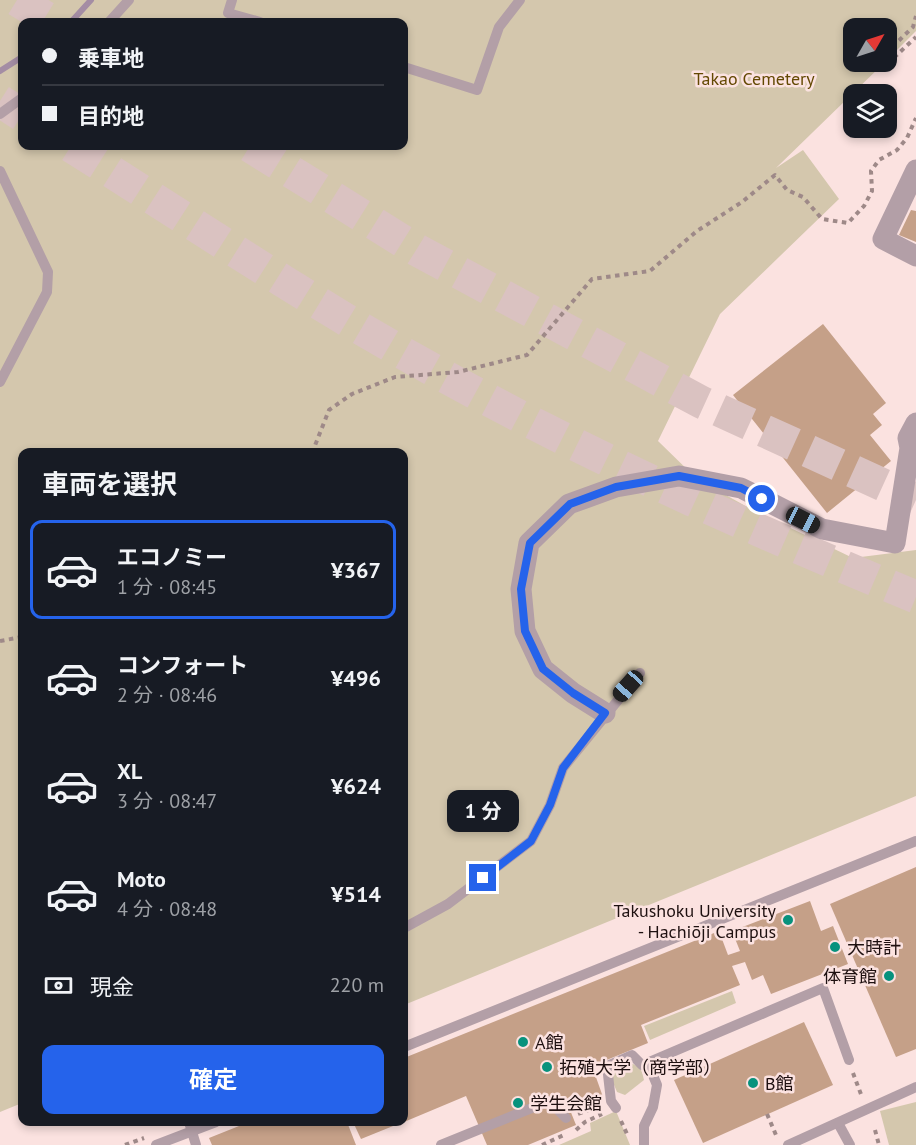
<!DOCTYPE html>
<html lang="ja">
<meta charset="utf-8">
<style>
:root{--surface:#171b24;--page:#242831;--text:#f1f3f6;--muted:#9ea1a6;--line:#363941;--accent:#2563eb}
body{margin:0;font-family:"PT Sans","Noto Sans JP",sans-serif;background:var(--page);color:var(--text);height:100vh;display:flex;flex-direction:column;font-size:22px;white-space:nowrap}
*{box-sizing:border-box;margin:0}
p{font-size:20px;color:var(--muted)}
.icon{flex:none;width:33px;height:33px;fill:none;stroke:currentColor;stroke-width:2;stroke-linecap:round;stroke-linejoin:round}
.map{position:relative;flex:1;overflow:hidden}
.side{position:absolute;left:18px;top:448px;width:390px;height:678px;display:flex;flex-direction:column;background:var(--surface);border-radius:12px;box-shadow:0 3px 9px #0003}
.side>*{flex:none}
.guide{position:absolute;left:18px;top:18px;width:390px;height:132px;border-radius:12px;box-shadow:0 3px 9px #0003;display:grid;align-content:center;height:132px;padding:0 24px;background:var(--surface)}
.needle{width:39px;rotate:51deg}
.fabs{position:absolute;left:843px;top:18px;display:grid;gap:12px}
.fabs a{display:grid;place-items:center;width:54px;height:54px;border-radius:12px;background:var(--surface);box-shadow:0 3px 9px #0003;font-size:30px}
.end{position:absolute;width:27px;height:27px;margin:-14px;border:8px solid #2563eb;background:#fff;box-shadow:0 0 0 3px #fff}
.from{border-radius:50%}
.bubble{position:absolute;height:42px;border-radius:12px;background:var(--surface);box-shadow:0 3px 9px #0003;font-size:20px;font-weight:700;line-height:42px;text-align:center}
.car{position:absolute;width:18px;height:36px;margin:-18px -9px;border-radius:8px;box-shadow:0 0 4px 2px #0007;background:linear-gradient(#222 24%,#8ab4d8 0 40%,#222 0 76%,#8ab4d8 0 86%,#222 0)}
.guide b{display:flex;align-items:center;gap:21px;height:57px;font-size:22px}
.guide b+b{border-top:2px solid var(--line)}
.guide i{width:15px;height:15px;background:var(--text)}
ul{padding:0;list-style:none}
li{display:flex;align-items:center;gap:18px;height:99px;margin:0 12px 9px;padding:0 12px;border:3px solid transparent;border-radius:12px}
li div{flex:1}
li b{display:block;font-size:22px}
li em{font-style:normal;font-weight:700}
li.on{border-color:var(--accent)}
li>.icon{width:54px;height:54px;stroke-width:1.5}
h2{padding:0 24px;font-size:27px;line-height:72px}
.pay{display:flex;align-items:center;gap:15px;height:66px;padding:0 24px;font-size:22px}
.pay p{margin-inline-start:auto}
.button{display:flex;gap:12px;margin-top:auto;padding:12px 24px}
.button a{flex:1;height:69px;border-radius:12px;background:var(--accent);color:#fff;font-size:24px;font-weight:700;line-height:69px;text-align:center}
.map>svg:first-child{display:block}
</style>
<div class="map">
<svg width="916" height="1145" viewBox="0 0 916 1145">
<rect width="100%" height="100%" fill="#fbe2e0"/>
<g fill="#d4c7ad" fill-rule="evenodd">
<path d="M0 0H916V31L887 60 886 28H854V62H885L776 168 803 150 839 199 720 314 658 441 697 479 751 509 853 558 916 550V796L404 1005V453H22V1103L0 1112ZM22 22H404V146H22Z"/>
<path d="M732 991 736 1003 650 1040 644 1026Z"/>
<path d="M629 1062 641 1068 644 1080 625 1095 617 1092 612 1080 617 1065Z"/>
<path d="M916 1102V1145H889L880 1111Z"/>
<path d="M616 1111 630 1145H559L591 1131 590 1123Z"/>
</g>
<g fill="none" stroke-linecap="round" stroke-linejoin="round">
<g stroke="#a48da4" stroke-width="6">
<path d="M71 22 91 0"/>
<path d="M0 71 22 57"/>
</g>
</g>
<g fill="#c5a088">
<path d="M911 210 916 211V242L899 235Z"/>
<path d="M823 324 886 403 873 414 882 425 870 435 891 461 827 513 733 395Z"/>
<path d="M916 867V1049L896 1057 830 904Z"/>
<path d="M810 901 821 931 833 926 848 964 771 994 763 975 752 980 745 962 732 966 740 985 641 1025 648 1043 592 1066 603 1097 570 1110 576 1125 528 1145H487L466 1096 404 1122V1058L719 931 728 955 740 951 732 931Z"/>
<path d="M804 1022 833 1085 703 1143 674 1080Z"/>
<path d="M249 1122H347L356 1145H212L209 1138Z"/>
<path d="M353 1122H403L361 1139Z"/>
</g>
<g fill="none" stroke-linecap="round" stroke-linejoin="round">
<g stroke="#dac2c1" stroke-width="33" stroke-dasharray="33 16" stroke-linecap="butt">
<path d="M17 0 53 22"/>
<path d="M0 101 22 115"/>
<path d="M71 146C160 202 249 261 340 316 522 426 719 516 916 597"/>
<path d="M250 146 417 250 701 402 916 500"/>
</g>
<g stroke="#9e8988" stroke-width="4" stroke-dasharray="4.5 4.5" stroke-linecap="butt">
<path d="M886 53 913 27 916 16"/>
<path d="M881 62 885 66 916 37"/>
<path d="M312 453 329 410 352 394 395 377 458 372 527 355 592 279 650 271 697 231 742 202 775 175 787 190 803 197 822 219 848 223 864 206 872 191 871 171 879 160 897 150 907 138 916 118"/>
<path d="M0 641 22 637"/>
<path d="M853 1073 862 1097"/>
<path d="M578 1114 599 1106"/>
<path d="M767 1114 776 1135"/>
<path d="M621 1121 628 1136"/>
<path d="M576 1130 585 1122 602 1114"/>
<path d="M875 1130 879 1145"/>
<path d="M125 1145 144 1138"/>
<path d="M542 1145 566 1134"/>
</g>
<g stroke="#b39fa7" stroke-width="10">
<path d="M232 0 228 13 260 22"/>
<path d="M109 22 129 0"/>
<path d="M404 67 477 90 499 27 520 0"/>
<path d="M0 114 22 98"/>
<path d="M0 171 48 272 47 292 0 382"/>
<path d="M404 928 448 904 531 841 550 805 563 768 640 673"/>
<path d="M404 1047 916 841"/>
<path d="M616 1108 611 1101 607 1066 632 1055 642 1065 823 988 849 1060"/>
<path d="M189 1122 196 1145"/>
<path d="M838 1123 850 1145"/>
<path d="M156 1145 216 1122"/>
<path d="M441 1145 549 1101 566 1118"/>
<path d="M644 1145V1126L653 1107 657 1085 648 1063"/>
<path d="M788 1145 916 1087"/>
</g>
<g stroke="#b39fa7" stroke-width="21">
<path d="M916 170 883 239 916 256"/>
<path d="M605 713 573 693 543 669 525 631 521 589 529 543 569 504 616 487 679 476 741 488 822 529 895 543 910 448 908 438 916 423"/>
</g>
</g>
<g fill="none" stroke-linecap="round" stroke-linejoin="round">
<path stroke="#2563eb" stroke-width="8" d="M483 878 531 841 550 805 563 768 605 713 573 693 543 669 525 631 521 589 530 543 570 504 616 487 679 476 741 488 762 499"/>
</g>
<g fill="#07927d" stroke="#fbe2e0" stroke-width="2">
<circle cx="788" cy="920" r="6"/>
<circle cx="835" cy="947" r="6"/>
<circle cx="889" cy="976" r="6"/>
<circle cx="523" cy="1042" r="6"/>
<circle cx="547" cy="1067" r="6"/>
<circle cx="753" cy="1083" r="6"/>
<circle cx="518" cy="1103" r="6"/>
</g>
<g text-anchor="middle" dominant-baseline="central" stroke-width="5" stroke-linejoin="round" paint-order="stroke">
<g font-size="18" fill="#634802" stroke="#fbe2e0">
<text x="754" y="78">Takao Cemetery</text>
</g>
<g font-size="18" fill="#1e1010" stroke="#fbe2e0" text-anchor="start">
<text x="776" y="910" text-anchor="end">Takushoku University<tspan x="776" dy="21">- Hachiōji Campus</tspan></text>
<text x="847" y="947">大時計</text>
<text x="877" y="976" text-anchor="end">体育館</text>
<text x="535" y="1042">A館</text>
<text x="559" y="1067">拓殖大学（商学部）</text>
<text x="765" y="1083">B館</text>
<text x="530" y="1103">学生会館</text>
</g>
</g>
</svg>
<div class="fabs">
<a><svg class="needle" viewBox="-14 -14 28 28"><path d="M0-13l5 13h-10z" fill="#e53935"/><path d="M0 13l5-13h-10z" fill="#9ea1a6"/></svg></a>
<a><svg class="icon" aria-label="layers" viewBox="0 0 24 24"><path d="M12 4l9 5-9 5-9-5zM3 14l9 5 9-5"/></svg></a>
</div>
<i class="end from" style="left:762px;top:499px"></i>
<i class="end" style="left:483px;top:878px"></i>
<div class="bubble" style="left:447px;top:790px;width:72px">1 分</div>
<i class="car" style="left:803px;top:520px;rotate:117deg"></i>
<i class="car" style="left:628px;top:686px;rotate:222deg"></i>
<div class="guide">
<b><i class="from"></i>乗車地</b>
<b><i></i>目的地</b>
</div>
<section class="side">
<h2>車両を選択</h2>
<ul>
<li class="on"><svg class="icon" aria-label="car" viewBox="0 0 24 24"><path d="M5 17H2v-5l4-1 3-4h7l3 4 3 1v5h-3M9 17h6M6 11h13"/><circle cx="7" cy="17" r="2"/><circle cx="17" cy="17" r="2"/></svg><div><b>エコノミー</b><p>1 分 · 08:45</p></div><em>¥367</em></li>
<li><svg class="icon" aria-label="car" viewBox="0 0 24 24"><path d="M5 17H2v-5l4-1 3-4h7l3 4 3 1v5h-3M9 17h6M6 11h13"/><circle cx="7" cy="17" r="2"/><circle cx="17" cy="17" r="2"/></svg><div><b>コンフォート</b><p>2 分 · 08:46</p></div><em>¥496</em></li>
<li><svg class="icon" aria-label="car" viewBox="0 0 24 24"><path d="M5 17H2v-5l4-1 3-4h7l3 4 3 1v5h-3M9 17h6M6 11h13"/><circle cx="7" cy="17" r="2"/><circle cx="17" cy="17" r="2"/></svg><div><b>XL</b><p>3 分 · 08:47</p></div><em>¥624</em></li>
<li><svg class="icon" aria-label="car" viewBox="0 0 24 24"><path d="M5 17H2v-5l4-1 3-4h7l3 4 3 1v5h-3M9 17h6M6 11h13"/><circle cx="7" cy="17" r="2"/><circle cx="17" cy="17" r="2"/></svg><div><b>Moto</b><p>4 分 · 08:48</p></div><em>¥514</em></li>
</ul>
<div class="pay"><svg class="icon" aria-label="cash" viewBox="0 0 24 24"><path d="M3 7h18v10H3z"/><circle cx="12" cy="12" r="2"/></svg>現金<p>220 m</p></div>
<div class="button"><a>確定</a></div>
</section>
</div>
